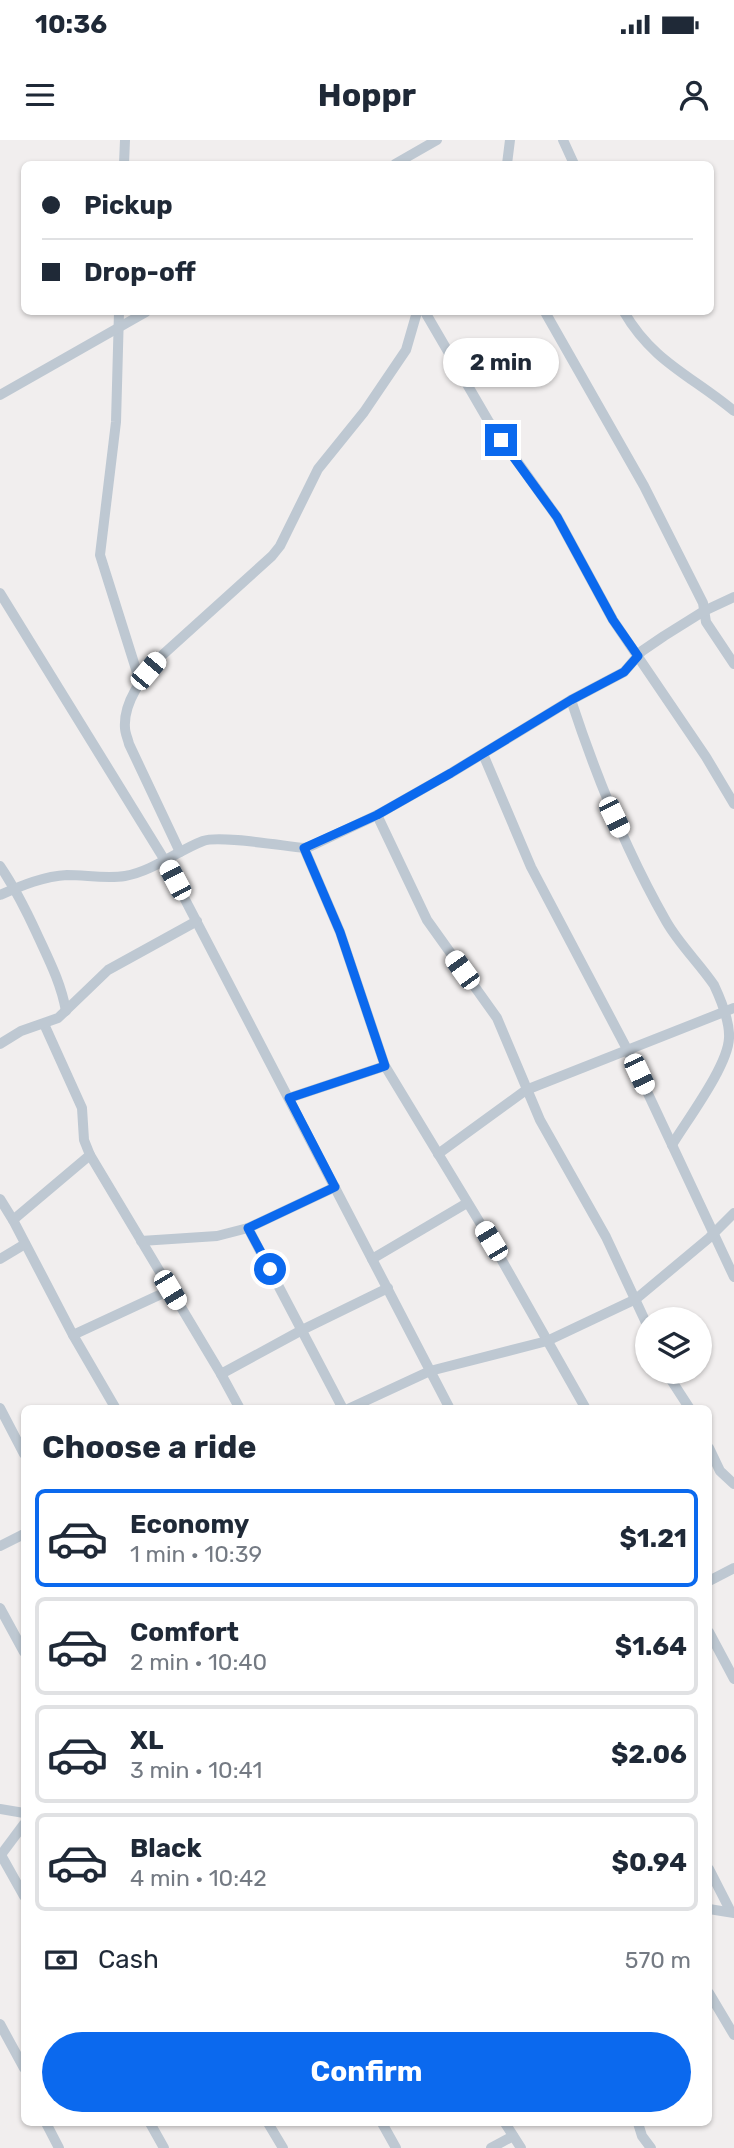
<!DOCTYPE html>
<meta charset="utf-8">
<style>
:root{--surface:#fff;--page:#f6f6f7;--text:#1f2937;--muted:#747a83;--line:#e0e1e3;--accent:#0b69ee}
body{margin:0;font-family:Rubik,sans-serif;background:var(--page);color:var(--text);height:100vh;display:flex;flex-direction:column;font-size:26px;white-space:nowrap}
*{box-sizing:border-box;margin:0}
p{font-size:23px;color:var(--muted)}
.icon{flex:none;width:38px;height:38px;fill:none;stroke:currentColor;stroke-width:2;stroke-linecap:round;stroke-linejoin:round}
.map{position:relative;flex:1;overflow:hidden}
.details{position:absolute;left:21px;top:1265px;width:691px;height:721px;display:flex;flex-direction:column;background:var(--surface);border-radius:10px;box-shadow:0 2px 5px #0004}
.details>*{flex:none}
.banner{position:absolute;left:21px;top:21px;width:693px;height:154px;border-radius:10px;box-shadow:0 2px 5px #0004;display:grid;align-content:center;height:154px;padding:0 21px;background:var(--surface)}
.controls{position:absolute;left:635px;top:1167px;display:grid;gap:14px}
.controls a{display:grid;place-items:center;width:77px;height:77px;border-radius:50%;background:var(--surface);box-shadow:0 2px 5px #0004;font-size:35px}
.end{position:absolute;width:32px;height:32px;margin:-16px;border:9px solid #0b69ee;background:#fff;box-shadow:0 0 0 4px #fff}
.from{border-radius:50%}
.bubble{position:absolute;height:49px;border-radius:24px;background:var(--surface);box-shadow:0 2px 5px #0004;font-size:23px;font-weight:700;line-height:49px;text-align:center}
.car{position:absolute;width:21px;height:42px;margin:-21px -10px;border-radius:9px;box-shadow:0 0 5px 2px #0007;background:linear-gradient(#fff 24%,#345 0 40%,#fff 0 76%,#345 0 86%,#fff 0)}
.banner b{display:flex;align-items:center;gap:24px;height:66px;font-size:26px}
.banner b+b{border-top:2px solid var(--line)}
.banner i{width:18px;height:18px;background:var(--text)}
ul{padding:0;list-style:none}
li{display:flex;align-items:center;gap:21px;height:98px;margin:0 14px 10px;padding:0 7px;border:4px solid var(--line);border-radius:10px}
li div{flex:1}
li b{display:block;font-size:26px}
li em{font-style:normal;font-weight:700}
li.active{border-color:var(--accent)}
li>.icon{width:63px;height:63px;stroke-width:1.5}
h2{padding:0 21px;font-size:32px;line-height:84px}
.pay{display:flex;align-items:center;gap:18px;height:77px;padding:0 21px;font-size:26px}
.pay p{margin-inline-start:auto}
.action{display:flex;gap:14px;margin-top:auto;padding:14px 21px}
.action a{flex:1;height:80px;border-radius:42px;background:var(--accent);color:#fff;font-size:28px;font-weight:700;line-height:80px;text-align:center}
.status{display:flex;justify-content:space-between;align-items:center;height:49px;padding:0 35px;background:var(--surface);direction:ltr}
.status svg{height:19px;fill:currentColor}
header{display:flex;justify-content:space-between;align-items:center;height:91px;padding:0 21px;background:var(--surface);font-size:32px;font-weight:700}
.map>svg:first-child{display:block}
</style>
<div class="status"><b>10:36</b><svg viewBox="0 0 49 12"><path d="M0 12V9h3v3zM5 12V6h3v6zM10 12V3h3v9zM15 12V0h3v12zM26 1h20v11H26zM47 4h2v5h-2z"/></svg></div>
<header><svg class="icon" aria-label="menu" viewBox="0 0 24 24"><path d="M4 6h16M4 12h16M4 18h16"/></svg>Hoppr<svg class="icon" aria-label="person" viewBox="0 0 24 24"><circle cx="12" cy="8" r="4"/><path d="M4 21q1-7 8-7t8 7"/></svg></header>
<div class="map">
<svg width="734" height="2008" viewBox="0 0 734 2008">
<rect width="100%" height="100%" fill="#f1eeee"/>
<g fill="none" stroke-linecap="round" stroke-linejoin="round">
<g stroke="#bec8d2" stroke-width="10">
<path d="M563 0 574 24"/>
<path d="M124 24 125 0"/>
<path d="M395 24 437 0"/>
<path d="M507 24 510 0"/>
<path d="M119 172 116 282 100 415 140 542"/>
<path d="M425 172 489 282 557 377 613 480 706 617 734 664"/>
<path d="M545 172 644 346 703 463 706 482 734 524"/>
<path d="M624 172C653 222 692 236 734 271"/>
<path d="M0 255 146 172"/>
<path d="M0 453 164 719 450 1269"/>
<path d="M571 560C596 636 626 711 666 781 679 804 699 823 714 845 721 860 730 881 729 898 728 926 687 980 672 1005"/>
<path d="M483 614 531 727 628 911 734 1137"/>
<path d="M377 675 427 780 497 878 540 980 606 1097 648 1187"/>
<path d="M304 708 340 792 385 926 491 1101 586 1269"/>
<path d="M180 712 129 604C128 599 125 593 125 588 123 562 143 537 158 519L272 416 280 406 318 329 364 272 406 210 417 172"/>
<path d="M0 726C15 748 26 770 37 794 49 820 61 843 66 871"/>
<path d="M0 755C21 746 44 736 67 735 86 735 106 739 125 736 153 731 177 711 203 701 220 695 283 706 304 708L309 707 377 675 451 633 571 560 624 532 642 511 664 496 704 471 734 457"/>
<path d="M44 884 82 968 84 1000 90 1015 221 1234 240 1269"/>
<path d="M0 904 21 891 58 878 108 830 197 781"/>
<path d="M289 958 385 926"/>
<path d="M438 1014 526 950 734 868"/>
<path d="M0 1059 13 1080 73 1195 116 1269"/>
<path d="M13 1080 90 1015"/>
<path d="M248 1088 343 1269"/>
<path d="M141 1101 217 1096 248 1088 335 1047"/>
<path d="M0 1119 25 1104"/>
<path d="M372 1119 467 1063"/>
<path d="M73 1195 170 1150"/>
<path d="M666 1232 690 1269"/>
<path d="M221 1234 302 1190 388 1148"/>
<path d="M0 1268 24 1314"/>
<path d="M348 1269 430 1231 547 1201 636 1159 709 1098 734 1073"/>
<path d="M709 1308 720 1331 734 1344"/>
<path d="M0 1406 24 1394"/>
<path d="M709 1441 734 1428"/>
<path d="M0 1468 24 1512"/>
<path d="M709 1492 734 1539"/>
<path d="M0 1669 24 1673"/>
<path d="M1 1715 24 1756"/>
<path d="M0 1716 24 1684"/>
<path d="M709 1729 731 1772"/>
<path d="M709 1769 734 1773"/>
<path d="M709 1853 734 1895"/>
<path d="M0 1884 24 1928"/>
<path d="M46 1983 59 2008"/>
<path d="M150 1983 164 2008"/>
<path d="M268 1983 283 2008"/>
<path d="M382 1983 396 2008"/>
<path d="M505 1983 521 2008"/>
<path d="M638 1983 642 1996 651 2008"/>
<path d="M491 2008 513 1996"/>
</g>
</g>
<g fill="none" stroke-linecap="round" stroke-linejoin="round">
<path stroke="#0b69ee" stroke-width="9" d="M270 1129 248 1088 335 1047 289 958 385 926 340 792 304 708 377 675 451 633 571 560 624 532 638 516 613 480 557 377 501 300"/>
</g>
</svg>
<div class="controls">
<a><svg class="icon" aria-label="layers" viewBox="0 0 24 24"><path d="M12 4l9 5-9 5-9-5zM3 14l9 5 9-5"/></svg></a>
</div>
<i class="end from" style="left:270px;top:1129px"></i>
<i class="end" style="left:501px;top:300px"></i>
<div class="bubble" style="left:443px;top:198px;width:116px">2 min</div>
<i class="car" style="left:148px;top:531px;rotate:40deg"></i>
<i class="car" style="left:614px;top:677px;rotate:154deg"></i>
<i class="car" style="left:175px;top:740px;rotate:332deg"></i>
<i class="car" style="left:462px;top:830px;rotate:324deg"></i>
<i class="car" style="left:639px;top:934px;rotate:155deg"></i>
<i class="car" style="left:491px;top:1101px;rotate:329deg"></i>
<i class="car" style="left:170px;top:1150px;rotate:149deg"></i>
<div class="banner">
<b><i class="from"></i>Pickup</b>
<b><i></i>Drop-off</b>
</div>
<section class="details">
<h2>Choose a ride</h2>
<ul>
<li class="active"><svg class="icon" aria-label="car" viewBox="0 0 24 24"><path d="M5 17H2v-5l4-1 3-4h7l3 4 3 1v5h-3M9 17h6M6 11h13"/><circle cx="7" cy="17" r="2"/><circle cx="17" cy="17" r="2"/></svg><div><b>Economy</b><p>1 min · 10:39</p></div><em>$1.21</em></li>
<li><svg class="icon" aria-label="car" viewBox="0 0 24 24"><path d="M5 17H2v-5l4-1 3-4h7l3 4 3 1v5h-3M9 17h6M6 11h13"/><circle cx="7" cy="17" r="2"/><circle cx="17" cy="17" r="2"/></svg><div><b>Comfort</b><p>2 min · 10:40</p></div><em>$1.64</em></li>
<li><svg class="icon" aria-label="car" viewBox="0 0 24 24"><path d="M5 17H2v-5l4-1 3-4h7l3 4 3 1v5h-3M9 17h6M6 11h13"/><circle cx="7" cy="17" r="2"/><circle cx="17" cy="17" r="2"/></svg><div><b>XL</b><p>3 min · 10:41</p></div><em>$2.06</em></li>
<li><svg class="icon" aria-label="car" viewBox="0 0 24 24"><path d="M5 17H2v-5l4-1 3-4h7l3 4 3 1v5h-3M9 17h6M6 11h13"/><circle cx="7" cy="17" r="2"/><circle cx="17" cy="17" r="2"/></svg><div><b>Black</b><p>4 min · 10:42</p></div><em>$0.94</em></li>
</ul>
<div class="pay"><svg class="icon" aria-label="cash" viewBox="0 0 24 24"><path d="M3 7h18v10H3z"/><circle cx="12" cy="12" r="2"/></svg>Cash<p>570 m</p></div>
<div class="action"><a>Confirm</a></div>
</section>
</div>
